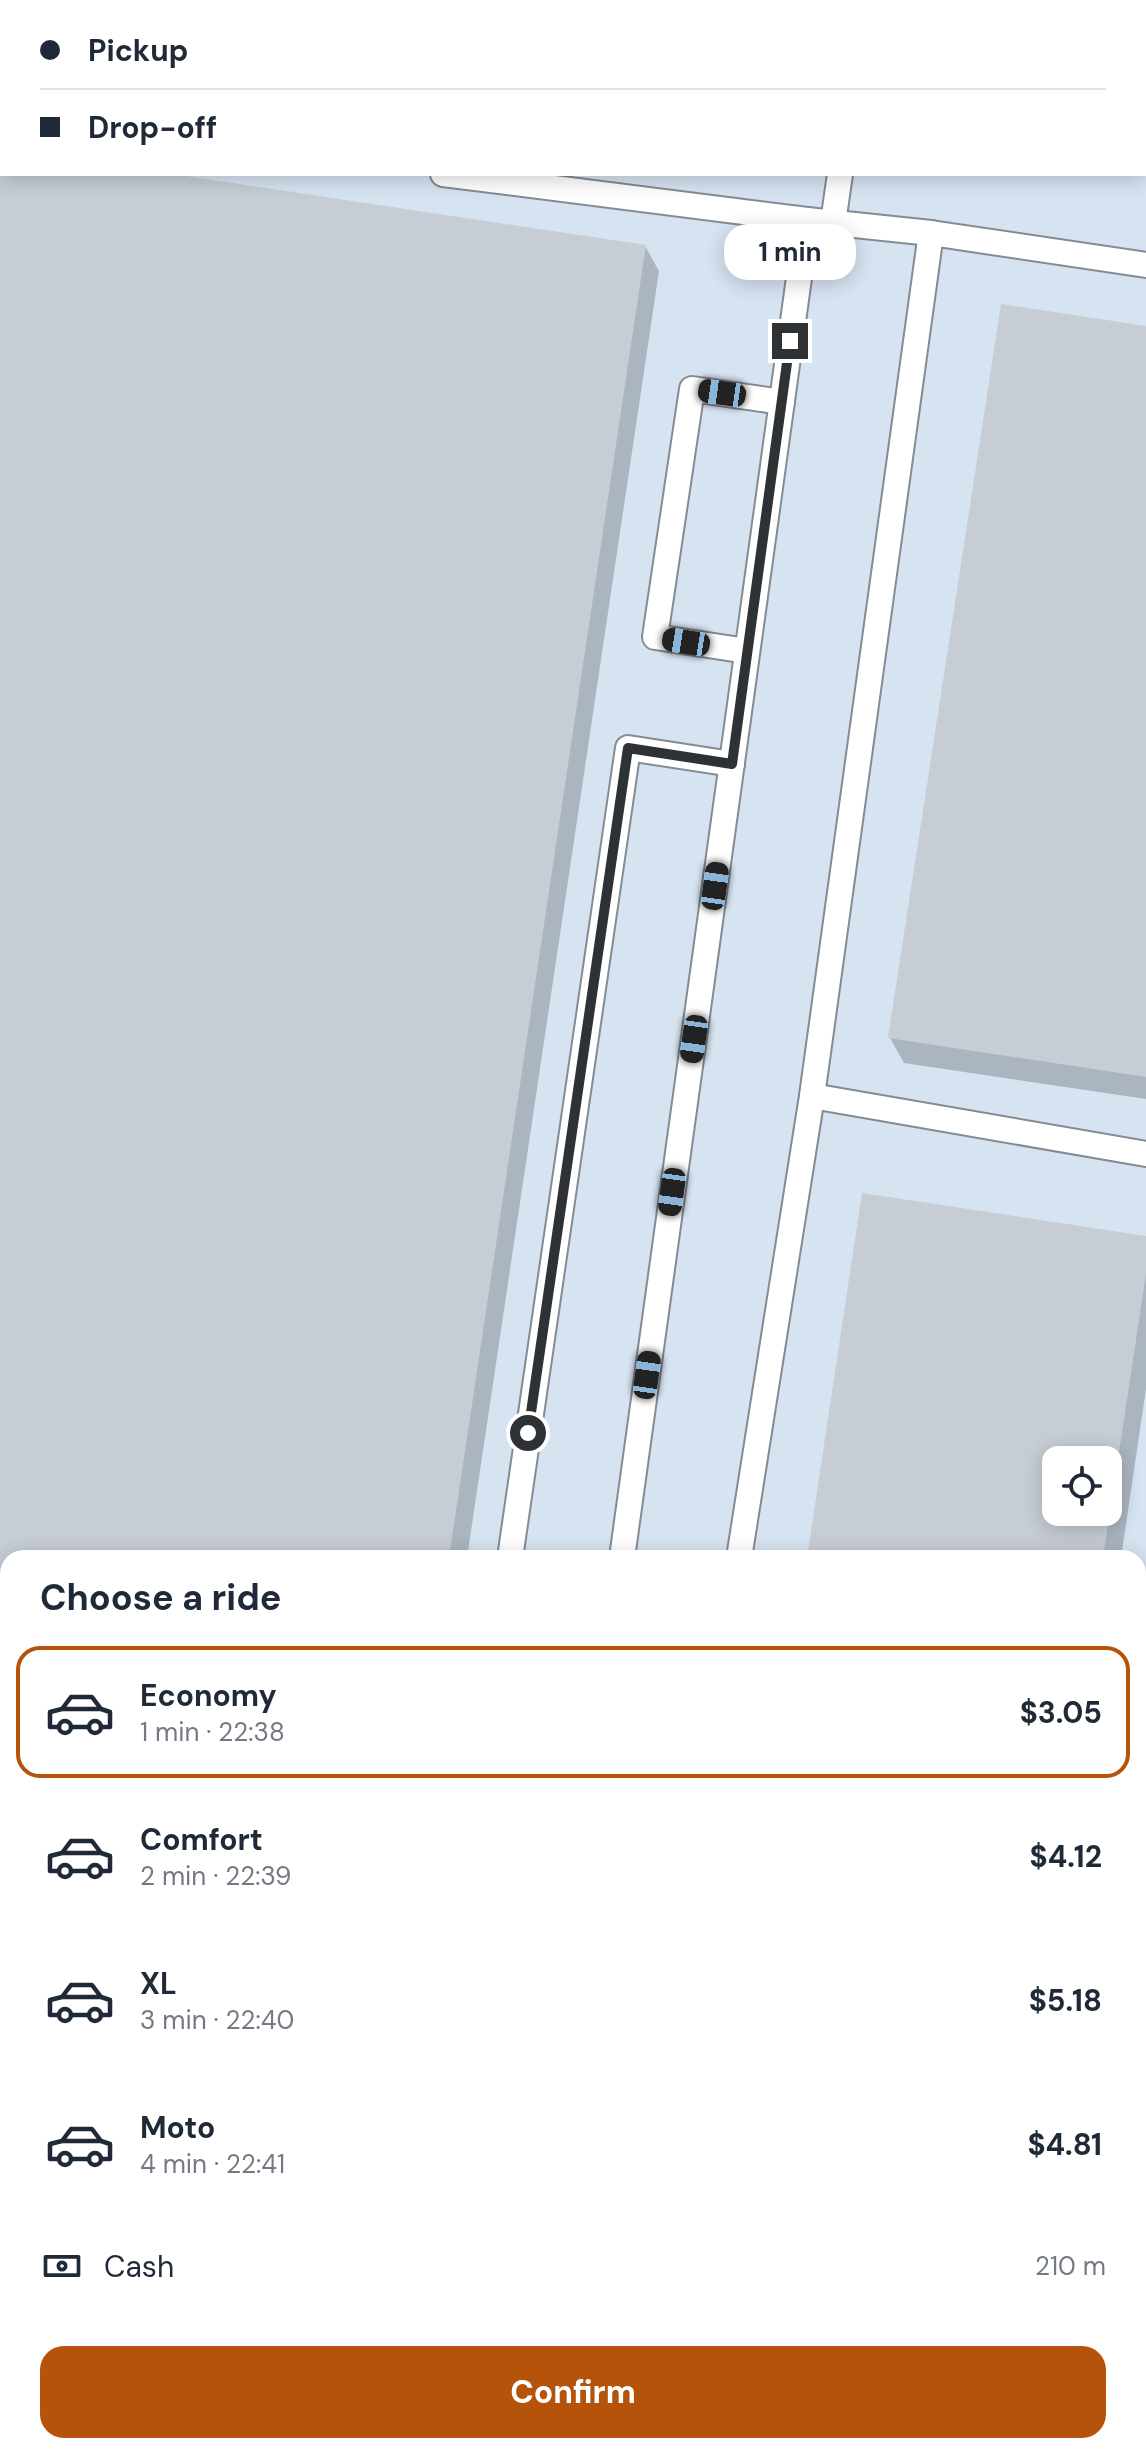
<!DOCTYPE html>
<meta charset="utf-8">
<style>
:root{--surface:#fff;--page:#f6f6f7;--text:#1f2937;--muted:#747a83;--line:#e0e1e3;--accent:#b45309}
body{margin:0;font-family:"DM Sans",sans-serif;background:var(--page);color:var(--text);height:100vh;display:flex;flex-direction:column;font-size:30px;white-space:nowrap}
*{box-sizing:border-box;margin:0}
p{font-size:26px;color:var(--muted)}
.icon{flex:none;width:44px;height:44px;fill:none;stroke:currentColor;stroke-width:2;stroke-linecap:round;stroke-linejoin:round}
.map{position:relative;flex:1;overflow:hidden}
.panel{position:absolute;left:0px;top:1550px;width:1146px;height:904px;display:flex;flex-direction:column;background:var(--surface);border-radius:24px 24px 0 0;box-shadow:0 4px 20px #0003}
.panel>*{flex:none}
.hud{position:absolute;left:0px;top:0px;width:1146px;height:176px;box-shadow:0 4px 20px #0003;display:grid;align-content:center;height:176px;padding:0 40px;background:var(--surface)}
.tools{position:absolute;left:1042px;top:1446px;display:grid;gap:16px}
.tools a{display:grid;place-items:center;width:80px;height:80px;border-radius:16px;background:var(--surface);box-shadow:0 4px 20px #0003;font-size:40px}
.end{position:absolute;width:36px;height:36px;margin:-18px;border:10px solid #2f3235;background:#fff;box-shadow:0 0 0 4px #fff}
.from{border-radius:50%}
.bubble{position:absolute;height:56px;border-radius:24px;background:var(--surface);box-shadow:0 4px 20px #0003;font-size:26px;font-weight:700;line-height:56px;text-align:center}
.car{position:absolute;width:24px;height:48px;margin:-24px -12px;border-radius:10px;box-shadow:0 0 6px 2px #0007;background:linear-gradient(#222 24%,#8ab4d8 0 40%,#222 0 76%,#8ab4d8 0 86%,#222 0)}
.hud b{display:flex;align-items:center;gap:28px;height:76px;font-size:30px}
.hud b+b{border-top:2px solid var(--line)}
.hud i{width:20px;height:20px;background:var(--text)}
ul{padding:0;list-style:none}
li{display:flex;align-items:center;gap:24px;height:132px;margin:0 16px 12px;padding:0 24px;border:4px solid transparent;border-radius:24px}
li div{flex:1}
li b{display:block;font-size:30px}
li em{font-style:normal;font-weight:700}
li.selected{border-color:var(--accent)}
li>.icon{width:72px;height:72px;stroke-width:1.5}
h2{padding:0 40px;font-size:36px;line-height:96px}
.pay{display:flex;align-items:center;gap:20px;height:88px;padding:0 40px;font-size:30px}
.pay p{margin-inline-start:auto}
.action{display:flex;gap:16px;margin-top:auto;padding:16px 40px}
.action a{flex:1;height:92px;border-radius:24px;background:var(--accent);color:#fff;font-size:32px;font-weight:700;line-height:92px;text-align:center}
.map>svg:first-child{display:block}
</style>
<div class="map">
<svg width="1146" height="2454" viewBox="0 0 1146 2454">
<rect width="100%" height="100%" fill="#e5ecf4"/>
<path fill="#d6e3f1" fill-rule="evenodd" d="M0 0H1146V2454H0ZM2 2H1144V174H2ZM1056 1460H1108V1512H1056ZM8 1558H1138V2446H8Z"/>
<g fill="#0003" fill-rule="evenodd">
<path d="M0 150 2 174H158L645 246 659 271 467 1558H8V1813L0 1811Z"/>
<path d="M1146 328V1099L904 1063 890 1038Z"/>
<path d="M1146 1238V1389L1121 1558H809ZM1056 1460H1108V1512H1056Z"/>
<path d="M59 2446H417L416 2454H58Z"/>
</g>
<g fill="#c6cdd5" fill-rule="evenodd">
<path d="M0 174H172L646 245 449 1558H8V1790L0 1789Z"/>
<path d="M1001 304 1146 326V1077L888 1038Z"/>
<path d="M862 1193 1146 1236V1274L1103 1558H807ZM1056 1460H1108V1512H1056Z"/>
<path d="M57 2446H394L393 2454H56Z"/>
</g>
<g fill="none" stroke-linecap="round" stroke-linejoin="round">
<defs>
<g id="service">
<path d="M194 0 207 2"/>
<path d="M934 0 944 2"/>
<path d="M789 2V0"/>
<path d="M864 2V0"/>
<path d="M1144 33H1146"/>
<path d="M0 118H2"/>
<path d="M1144 142H1146"/>
<path d="M443 174 807 220"/>
<path d="M833 223 840 174"/>
<path d="M747 651 655 637 692 389 782 402"/>
<path d="M812 1096 931 233 1146 265"/>
<path d="M510 1558 628 748 732 764"/>
<path d="M622 1558 807 220 931 233"/>
<path d="M739 1558 812 1096 1146 1154"/>
<path d="M0 1861 8 1862"/>
<path d="M1138 2135 1146 2137"/>
<path d="M0 2251 8 2252"/>
<path d="M472 2454 473 2446"/>
<path d="M552 2454 554 2446"/>
</g>
<g id="tertiary">
<path d="M0 2071 8 2072"/>
<path d="M1138 2275 1146 2278"/>
</g>
</defs>
<use href="#service" stroke="#858b93" stroke-width="28"/>
<use href="#tertiary" stroke="#858b93" stroke-width="48"/>
<use href="#service" stroke="#fff" stroke-width="24"/>
<use href="#tertiary" stroke="#fff" stroke-width="44"/>
</g>
<g fill="none" stroke-linecap="round" stroke-linejoin="round">
<path stroke="#2f3235" stroke-width="10" d="M528 1433 628 748 732 764 790 341"/>
</g>
</svg>
<div class="tools">
<a><svg class="icon" aria-label="locate" viewBox="0 0 24 24"><circle cx="12" cy="12" r="6"/><path d="M12 2v4M12 18v4M2 12h4M18 12h4"/></svg></a>
</div>
<i class="end from" style="left:528px;top:1433px"></i>
<i class="end" style="left:790px;top:341px"></i>
<div class="bubble" style="left:724px;top:224px;width:132px">1 min</div>
<i class="car" style="left:722px;top:393px;rotate:278deg"></i>
<i class="car" style="left:686px;top:642px;rotate:279deg"></i>
<i class="car" style="left:715px;top:886px;rotate:8deg"></i>
<i class="car" style="left:694px;top:1039px;rotate:188deg"></i>
<i class="car" style="left:672px;top:1192px;rotate:188deg"></i>
<i class="car" style="left:647px;top:1375px;rotate:8deg"></i>
<div class="hud">
<b><i class="from"></i>Pickup</b>
<b><i></i>Drop-off</b>
</div>
<section class="panel">
<h2>Choose a ride</h2>
<ul>
<li class="selected"><svg class="icon" aria-label="car" viewBox="0 0 24 24"><path d="M5 17H2v-5l4-1 3-4h7l3 4 3 1v5h-3M9 17h6M6 11h13"/><circle cx="7" cy="17" r="2"/><circle cx="17" cy="17" r="2"/></svg><div><b>Economy</b><p>1 min · 22:38</p></div><em>$3.05</em></li>
<li><svg class="icon" aria-label="car" viewBox="0 0 24 24"><path d="M5 17H2v-5l4-1 3-4h7l3 4 3 1v5h-3M9 17h6M6 11h13"/><circle cx="7" cy="17" r="2"/><circle cx="17" cy="17" r="2"/></svg><div><b>Comfort</b><p>2 min · 22:39</p></div><em>$4.12</em></li>
<li><svg class="icon" aria-label="car" viewBox="0 0 24 24"><path d="M5 17H2v-5l4-1 3-4h7l3 4 3 1v5h-3M9 17h6M6 11h13"/><circle cx="7" cy="17" r="2"/><circle cx="17" cy="17" r="2"/></svg><div><b>XL</b><p>3 min · 22:40</p></div><em>$5.18</em></li>
<li><svg class="icon" aria-label="car" viewBox="0 0 24 24"><path d="M5 17H2v-5l4-1 3-4h7l3 4 3 1v5h-3M9 17h6M6 11h13"/><circle cx="7" cy="17" r="2"/><circle cx="17" cy="17" r="2"/></svg><div><b>Moto</b><p>4 min · 22:41</p></div><em>$4.81</em></li>
</ul>
<div class="pay"><svg class="icon" aria-label="cash" viewBox="0 0 24 24"><path d="M3 7h18v10H3z"/><circle cx="12" cy="12" r="2"/></svg>Cash<p>210 m</p></div>
<div class="action"><a>Confirm</a></div>
</section>
</div>
